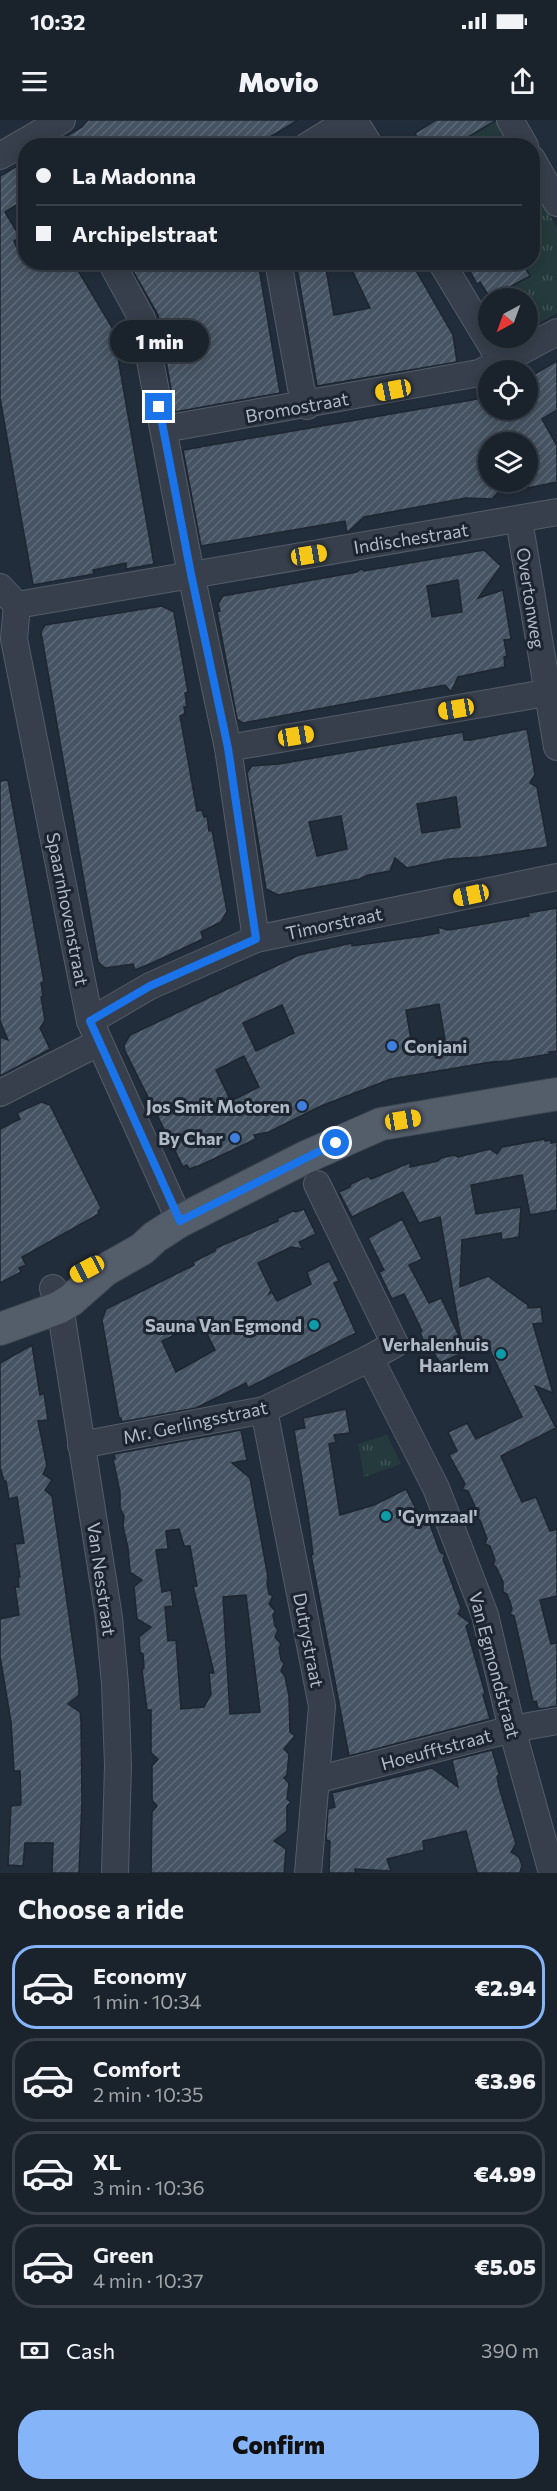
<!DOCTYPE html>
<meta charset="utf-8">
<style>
:root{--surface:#1a222c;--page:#232a34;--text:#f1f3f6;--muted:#9fa4a9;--line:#383f48;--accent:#85b5f8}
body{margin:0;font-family:Commissioner,sans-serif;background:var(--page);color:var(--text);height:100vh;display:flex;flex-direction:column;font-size:22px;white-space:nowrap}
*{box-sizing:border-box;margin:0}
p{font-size:20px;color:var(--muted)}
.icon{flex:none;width:33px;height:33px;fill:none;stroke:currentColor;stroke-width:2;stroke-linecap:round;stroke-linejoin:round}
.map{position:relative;height:1753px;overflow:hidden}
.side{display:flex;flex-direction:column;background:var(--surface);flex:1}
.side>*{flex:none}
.banner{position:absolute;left:18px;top:18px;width:522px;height:132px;border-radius:24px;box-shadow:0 3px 15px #0003,0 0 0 2px var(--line);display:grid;align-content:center;height:132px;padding:0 18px;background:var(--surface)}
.needle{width:39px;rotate:221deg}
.controls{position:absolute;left:478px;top:168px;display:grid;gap:12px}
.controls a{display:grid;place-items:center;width:60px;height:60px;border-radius:50%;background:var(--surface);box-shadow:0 3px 15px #0003,0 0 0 2px var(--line);font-size:30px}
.end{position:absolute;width:27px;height:27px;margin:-14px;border:8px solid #1a73e8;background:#fff;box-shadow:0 0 0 3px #fff}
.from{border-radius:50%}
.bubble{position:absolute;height:42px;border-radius:21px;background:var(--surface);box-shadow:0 3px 15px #0003,0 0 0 2px var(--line);font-size:20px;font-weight:800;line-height:42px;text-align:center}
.car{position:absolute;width:18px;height:36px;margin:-18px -9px;border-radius:8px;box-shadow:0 0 4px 2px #0007;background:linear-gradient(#f5c518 24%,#345 0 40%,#f5c518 0 76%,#345 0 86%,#f5c518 0)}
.banner b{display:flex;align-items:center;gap:21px;height:57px;font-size:22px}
.banner b+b{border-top:2px solid var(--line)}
.banner i{width:15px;height:15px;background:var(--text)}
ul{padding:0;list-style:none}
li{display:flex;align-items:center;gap:18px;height:84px;margin:0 12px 9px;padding:0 6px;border:3px solid var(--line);border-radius:24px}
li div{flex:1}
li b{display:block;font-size:22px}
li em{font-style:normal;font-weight:800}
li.active{border-color:var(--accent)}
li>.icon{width:54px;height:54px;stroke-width:1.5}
h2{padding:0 18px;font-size:27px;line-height:72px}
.pay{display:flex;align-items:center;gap:15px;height:66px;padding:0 18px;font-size:22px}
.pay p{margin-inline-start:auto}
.button{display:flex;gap:12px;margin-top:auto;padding:12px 18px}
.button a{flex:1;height:69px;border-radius:24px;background:var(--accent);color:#111;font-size:24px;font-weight:800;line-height:69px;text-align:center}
.status{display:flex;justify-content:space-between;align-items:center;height:42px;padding:0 30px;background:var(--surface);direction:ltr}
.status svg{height:16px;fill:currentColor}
header{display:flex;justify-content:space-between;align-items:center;height:78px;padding:0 18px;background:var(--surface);font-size:27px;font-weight:800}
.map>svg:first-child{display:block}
</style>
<div class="status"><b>10:32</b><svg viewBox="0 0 49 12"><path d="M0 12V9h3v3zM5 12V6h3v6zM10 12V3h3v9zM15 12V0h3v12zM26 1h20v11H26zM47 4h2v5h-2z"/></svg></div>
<header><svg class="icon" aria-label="menu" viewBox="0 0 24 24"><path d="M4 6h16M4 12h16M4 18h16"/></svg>Movio<svg class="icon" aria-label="share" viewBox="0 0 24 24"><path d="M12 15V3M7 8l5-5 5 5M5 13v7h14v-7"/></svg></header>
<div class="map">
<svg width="557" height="1753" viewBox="0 0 557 1753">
<defs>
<pattern id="park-tufts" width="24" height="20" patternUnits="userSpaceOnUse" patternTransform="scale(1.5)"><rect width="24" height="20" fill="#243a3c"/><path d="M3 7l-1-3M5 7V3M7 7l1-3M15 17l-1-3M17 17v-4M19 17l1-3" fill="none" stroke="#415457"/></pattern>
<pattern id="building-hatch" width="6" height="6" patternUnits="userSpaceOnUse" patternTransform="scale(1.5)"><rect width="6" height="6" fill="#465362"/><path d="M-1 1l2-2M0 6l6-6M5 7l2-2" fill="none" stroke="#5e6a77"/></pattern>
</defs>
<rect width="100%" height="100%" fill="#222d3b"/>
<g fill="url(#park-tufts)">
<path d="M496 0 511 25 453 26Z"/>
<path d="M533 64 557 108V193L528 209V178H492L530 156 522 143 532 142Z"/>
<path d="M387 1315 401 1344 364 1357 358 1324Z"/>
</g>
<g fill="url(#building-hatch)" stroke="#1d2632" stroke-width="1.5" fill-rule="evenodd">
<path d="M88 0H298L255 26H151L146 18 139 26H50L82 7Z"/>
<path d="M436 0H495V1L453 26H422L415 13Z"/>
<path d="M26 41V79L5 92 20 117 14 121 23 142H73L113 209 154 444 126 449V443L93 450 94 454 33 465 0 278V56Z"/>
<path d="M128 142H258L280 273 175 292 158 195Z"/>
<path d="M296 142H325L334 195 370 188 348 142H411L453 215 457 242 317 266Z"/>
<path d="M465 142H522L530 156 490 178 480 162 477 164Z"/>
<path d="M557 241V290L542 299 557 326V362L528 368V322H489V362H508L492 379 466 378 364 397 347 413 345 401 201 426 183 330 489 277V290H528V258Z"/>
<path d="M484 430 501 446 478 478 503 470 511 519 504 520 507 536 504 537 505 547 458 557 451 572 445 565 243 603 237 599 217 492 220 491 218 484 223 476 357 452 361 449 364 451ZM458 460 462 492 432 497 427 466Z"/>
<path d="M162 486 174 492 188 572 185 573 187 587H184L185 594 180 596 186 629 197 691 202 690 204 697 207 696 209 711 212 710 227 791 221 802 201 812 203 819 152 843 135 850 133 844 105 848 98 842 41 512 45 505Z"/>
<path d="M527 609 535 654 530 663 537 667 548 727 481 737 449 739 407 748 395 738 390 751 368 755 360 759 278 775 266 769 247 653 252 646 279 644 463 612 464 620H471ZM456 677 460 707 422 713 417 684ZM341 696 347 729 317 736 309 702Z"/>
<path d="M8 660 44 862 41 863 43 876 41 877 45 900 40 908 50 929 0 956V917L8 920 0 901V661Z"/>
<path d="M557 788V931L549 932 550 934 508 941 491 942 391 959 321 986 269 1012 254 1015 256 1019 201 1045 189 1049 187 1045 183 1047 125 931 124 925 130 915 299 835 352 823V826L423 816 439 813 438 807 448 810 455 809 529 796 528 793ZM439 884 445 920 412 926 406 890ZM282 885 294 913 256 931 243 903ZM244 936 259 967 231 981 216 950Z"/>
<path d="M41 982 50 985 101 1088 98 1091 99 1094 22 1137 26 1145 19 1148 21 1152 0 1163V1009L20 999 17 993Z"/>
<path d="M545 1019V1021L551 1020V1023L557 1022V1090L530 1095 522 1055 471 1065 476 1094 521 1087 519 1117 502 1120 501 1113 462 1120 460 1167 488 1156 528 1185V1188L541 1187 543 1203 533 1204 553 1273 535 1266 556 1308 501 1336 522 1382 536 1377 550 1411 557 1409V1476L540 1480 551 1524 557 1523V1586L541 1589 538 1588 536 1581 533 1582 517 1509 514 1496 510 1494 512 1489 510 1482 507 1474 503 1472V1462L496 1447 493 1445 495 1440 490 1426 485 1424 487 1419 480 1400 474 1397 477 1392 473 1382 468 1371 462 1369 465 1364 449 1335 457 1331 448 1312 467 1303 476 1319 522 1297 486 1222 440 1243 429 1225 426 1227 420 1212 422 1211 404 1174 392 1179 379 1152 384 1150 368 1118 402 1099 422 1139 409 1145 429 1183 441 1178 461 1220 440 1097 419 1103 403 1072 352 1097 339 1072 350 1067 351 1064 368 1056 371 1059 411 1042 410 1047 438 1041 441 1038 454 1035 458 1037 490 1029 497 1034 502 1027Z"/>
<path d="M304 1089 316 1114 299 1122 303 1129 291 1127 258 1143 271 1170 269 1174 272 1172 277 1181 311 1164 307 1152 329 1141 339 1161 334 1163 356 1213 248 1268 246 1263 196 1288 122 1302 121 1298H119L102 1200 106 1189 194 1145 193 1142 215 1131 216 1128 278 1101V1098L293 1091 296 1092ZM201 1202 215 1230 176 1252 162 1221Z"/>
<path d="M32 1225 40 1275 44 1273 48 1300 38 1301 47 1346 43 1354 52 1360 45 1370 52 1376 79 1566V1575L68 1584 80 1592 81 1601 82 1681 79 1753H52L53 1723H25L23 1746 8 1745 11 1686 20 1685 21 1683 20 1651H14L11 1602 0 1536V1499L19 1495 15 1467H19L18 1457H20L15 1424 24 1423 17 1377 9 1379 6 1361H4L0 1347V1243Z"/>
<path d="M346 1289 350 1313 334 1315 336 1322 329 1324 340 1395 374 1385 406 1369 421 1399 427 1396 440 1432 445 1435 443 1439 461 1488 458 1494 470 1503 466 1506 485 1573 483 1575 490 1599 349 1636 311 1435 313 1434 308 1395 294 1310 305 1308 303 1298Z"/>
<path d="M241 1310 247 1340 232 1343 250 1358 268 1457 267 1463 269 1474 273 1476 269 1484 275 1491 273 1495 275 1506 278 1510 275 1517 281 1524 279 1528 281 1540 284 1543 281 1551 285 1556 289 1576 290 1612 295 1616 284 1629 289 1634 287 1655 284 1658 289 1663 287 1679 291 1682 287 1686V1711L274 1721 286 1729 284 1753H151L152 1692 157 1686 152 1680V1646L158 1639 151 1633V1590H147L142 1550 144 1548 143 1534 140 1532 139 1517 151 1507 137 1499 134 1467 142 1460 130 1452 128 1428 123 1406 124 1396 120 1388V1372L113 1339H115L114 1334ZM179 1409 184 1426H190L197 1466H193L214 1553H209L211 1574 204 1587 181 1589 176 1520 168 1521 165 1487 173 1486 171 1470 162 1472 156 1430 168 1429 166 1411ZM246 1475 260 1592 230 1594 223 1477Z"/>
<path d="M492 1630 499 1654 497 1657 499 1667 516 1724 511 1732 519 1737 522 1745 520 1753H477L466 1711 423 1721 424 1730 387 1739 391 1751 355 1749V1753H329L330 1721 326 1720 328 1689 335 1687 332 1673 432 1648 458 1667 452 1640Z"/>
</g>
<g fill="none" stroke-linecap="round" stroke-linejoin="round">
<defs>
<g id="minor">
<path d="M354 0 370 26"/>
<path d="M510 0 525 26"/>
<path d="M307 26 349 0"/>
<path d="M0 36 62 0"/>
<path d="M532 39 557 83"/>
<path d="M111 142 142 199 191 454 228 628 256 819"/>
<path d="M276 142 279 147 301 268 307 286"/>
<path d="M441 142 493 228 499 243 557 212"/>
<path d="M164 309 479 253 499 243"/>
<path d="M519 400 557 627"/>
<path d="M0 467 17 485 14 519 90 901 180 1101"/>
<path d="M17 485 557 392"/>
<path d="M228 628 557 571"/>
<path d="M90 901 150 866 256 819 557 757"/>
<path d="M0 973 98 923"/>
<path d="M317 1064 395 1224 370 1238 436 1368 485 1495 512 1609 552 1753"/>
<path d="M53 1168 62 1199 109 1498 115 1564 118 1645 115 1753"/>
<path d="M264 1290 322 1586 308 1753"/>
<path d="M81 1325 264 1290 370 1238"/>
<path d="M316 1660 512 1609 557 1601"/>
</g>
<path id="major" d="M0 1209 58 1188 71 1180 105 1150 142 1129 155 1117 180 1101 306 1037 381 1004 557 974"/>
</defs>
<use href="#minor" stroke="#545d69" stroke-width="28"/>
<use href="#major" stroke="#3f4854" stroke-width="34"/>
<use href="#minor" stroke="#363f4b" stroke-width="26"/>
<use href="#major" stroke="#545e6b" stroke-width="32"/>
</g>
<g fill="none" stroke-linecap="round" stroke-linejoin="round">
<path stroke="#1a73e8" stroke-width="8" d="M159 287 191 454 228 628 256 819 150 866 90 901 180 1101 336 1023"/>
</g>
<g fill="#3f7fe0" stroke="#1b2430" stroke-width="2">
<circle cx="392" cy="926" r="6"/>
<circle cx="302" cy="986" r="6"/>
<circle cx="235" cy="1018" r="6"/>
</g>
<g fill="#0f9aa8" stroke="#1b2430" stroke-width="2">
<circle cx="314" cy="1205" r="6"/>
<circle cx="501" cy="1234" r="6"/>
<circle cx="386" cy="1396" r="6"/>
</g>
<g text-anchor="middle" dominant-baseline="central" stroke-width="6" stroke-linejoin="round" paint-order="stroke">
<g font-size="18" fill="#b1bac7" stroke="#1b2430">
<text transform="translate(297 287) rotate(-10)">Bromostraat</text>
<text transform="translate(411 418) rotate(-9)">Indischestraat</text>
<text transform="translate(531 478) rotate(81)">Overtonweg</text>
<text transform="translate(68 789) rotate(79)">Spaarnhovenstraat</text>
<text transform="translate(334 803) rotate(-12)">Timorstraat</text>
<text transform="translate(195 1302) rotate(-12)">Mr. Gerlingsstraat</text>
<text transform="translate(102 1459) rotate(82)">Van Nesstraat</text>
<text transform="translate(309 1520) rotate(79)">Dutrystraat</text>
<text transform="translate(495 1545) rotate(75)">Van Egmondstraat</text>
<text transform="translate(436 1629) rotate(-15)">Hoeufftstraat</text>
</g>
<g font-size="18" font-weight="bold" fill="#b1bac7" stroke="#1b2430" text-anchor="end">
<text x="404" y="926" text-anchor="start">Conjani</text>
<text x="290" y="986">Jos Smit Motoren</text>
<text x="223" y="1018">By Char</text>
<text x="302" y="1205">Sauna Van Egmond</text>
<text x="489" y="1224">Verhalenhuis<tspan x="489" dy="21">Haarlem</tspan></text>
<text x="398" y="1396" text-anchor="start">'Gymzaal'</text>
</g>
</g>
</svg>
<div class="controls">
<a><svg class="needle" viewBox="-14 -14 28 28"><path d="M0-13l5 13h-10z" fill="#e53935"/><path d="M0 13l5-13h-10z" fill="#9fa4a9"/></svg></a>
<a><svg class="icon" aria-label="locate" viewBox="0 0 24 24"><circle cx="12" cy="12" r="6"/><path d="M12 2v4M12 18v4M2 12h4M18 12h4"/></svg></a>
<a><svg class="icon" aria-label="layers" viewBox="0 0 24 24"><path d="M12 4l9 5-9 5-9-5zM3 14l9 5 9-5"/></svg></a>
</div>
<i class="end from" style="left:336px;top:1023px"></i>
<i class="end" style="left:159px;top:287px"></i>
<div class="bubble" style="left:110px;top:200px;width:99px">1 min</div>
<i class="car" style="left:393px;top:270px;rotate:259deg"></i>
<i class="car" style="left:309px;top:435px;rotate:81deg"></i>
<i class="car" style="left:456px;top:589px;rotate:260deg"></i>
<i class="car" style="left:296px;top:616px;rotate:81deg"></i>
<i class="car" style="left:471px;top:775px;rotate:258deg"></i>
<i class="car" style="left:403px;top:1000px;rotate:81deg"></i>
<i class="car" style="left:87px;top:1149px;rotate:242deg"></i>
<div class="banner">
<b><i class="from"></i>La Madonna</b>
<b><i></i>Archipelstraat</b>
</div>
</div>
<section class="side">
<h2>Choose a ride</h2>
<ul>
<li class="active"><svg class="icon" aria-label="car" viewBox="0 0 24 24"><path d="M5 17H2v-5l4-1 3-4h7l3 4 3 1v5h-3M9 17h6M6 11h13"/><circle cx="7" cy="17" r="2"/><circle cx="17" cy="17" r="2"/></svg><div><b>Economy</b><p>1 min · 10:34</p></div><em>€2.94</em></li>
<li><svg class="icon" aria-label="car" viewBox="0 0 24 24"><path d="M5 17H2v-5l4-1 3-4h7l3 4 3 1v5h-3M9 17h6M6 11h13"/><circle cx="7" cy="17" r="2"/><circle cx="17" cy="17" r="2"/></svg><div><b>Comfort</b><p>2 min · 10:35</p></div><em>€3.96</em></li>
<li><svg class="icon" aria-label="car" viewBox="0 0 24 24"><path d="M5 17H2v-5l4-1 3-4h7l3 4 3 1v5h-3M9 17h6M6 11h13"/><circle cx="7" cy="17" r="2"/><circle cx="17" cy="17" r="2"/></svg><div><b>XL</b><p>3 min · 10:36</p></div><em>€4.99</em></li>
<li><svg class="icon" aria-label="car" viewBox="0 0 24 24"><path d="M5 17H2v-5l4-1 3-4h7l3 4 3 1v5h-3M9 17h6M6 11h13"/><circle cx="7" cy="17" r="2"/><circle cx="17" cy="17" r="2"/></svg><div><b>Green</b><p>4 min · 10:37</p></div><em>€5.05</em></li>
</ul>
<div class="pay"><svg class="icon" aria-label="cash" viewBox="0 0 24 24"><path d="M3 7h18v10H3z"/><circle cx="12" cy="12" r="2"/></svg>Cash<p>390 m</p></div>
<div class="button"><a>Confirm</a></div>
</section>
